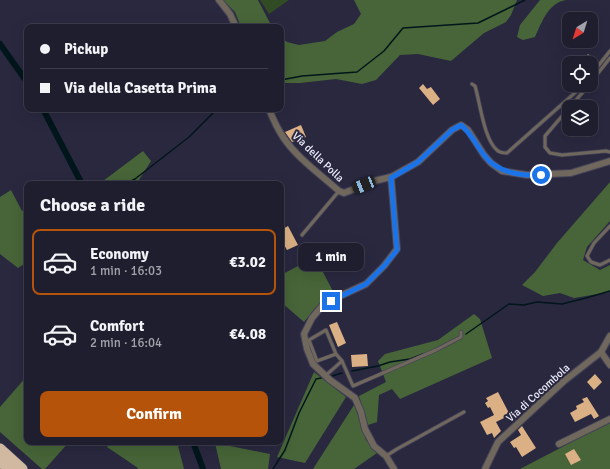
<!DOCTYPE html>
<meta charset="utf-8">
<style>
:root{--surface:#1f1e2f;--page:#272737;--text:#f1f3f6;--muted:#a1a2aa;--line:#3c3c4b;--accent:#b45309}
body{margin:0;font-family:Signika,sans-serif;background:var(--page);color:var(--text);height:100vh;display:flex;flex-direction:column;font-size:15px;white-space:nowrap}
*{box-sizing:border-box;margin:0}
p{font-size:13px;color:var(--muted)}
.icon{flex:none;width:22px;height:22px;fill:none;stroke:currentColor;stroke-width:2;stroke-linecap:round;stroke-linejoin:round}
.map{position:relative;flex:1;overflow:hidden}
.drawer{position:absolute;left:24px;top:181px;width:260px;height:264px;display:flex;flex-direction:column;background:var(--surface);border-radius:8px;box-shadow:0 4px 16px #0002,0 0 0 1px var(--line)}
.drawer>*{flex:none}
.top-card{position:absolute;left:24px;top:24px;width:260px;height:88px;border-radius:8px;box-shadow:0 4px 16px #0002,0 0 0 1px var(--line);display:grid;align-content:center;height:88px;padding:0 16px;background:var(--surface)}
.needle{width:26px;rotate:218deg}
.fabs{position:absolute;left:562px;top:12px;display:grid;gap:8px}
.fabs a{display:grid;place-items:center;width:36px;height:36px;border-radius:8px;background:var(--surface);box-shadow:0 4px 16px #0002,0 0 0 1px var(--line);font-size:20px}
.end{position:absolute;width:18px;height:18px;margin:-9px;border:5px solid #1a73e8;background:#fff;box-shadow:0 0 0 2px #fff}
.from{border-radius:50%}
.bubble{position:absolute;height:28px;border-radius:8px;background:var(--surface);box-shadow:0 4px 16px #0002,0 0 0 1px var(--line);font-size:13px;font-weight:800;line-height:28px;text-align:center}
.car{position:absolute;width:12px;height:24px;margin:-12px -6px;border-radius:5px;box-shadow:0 0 3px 1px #0007;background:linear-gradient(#222 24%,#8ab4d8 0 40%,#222 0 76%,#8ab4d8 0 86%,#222 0)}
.top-card b{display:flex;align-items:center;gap:14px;height:38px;font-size:15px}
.top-card b+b{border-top:1px solid var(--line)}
.top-card i{width:10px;height:10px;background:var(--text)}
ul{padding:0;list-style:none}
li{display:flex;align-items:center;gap:12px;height:66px;margin:0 8px 6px;padding:0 8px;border:2px solid transparent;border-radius:8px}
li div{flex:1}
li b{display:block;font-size:15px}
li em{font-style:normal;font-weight:800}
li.active{border-color:var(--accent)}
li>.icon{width:36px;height:36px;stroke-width:1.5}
h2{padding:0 16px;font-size:18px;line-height:48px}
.action{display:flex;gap:8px;margin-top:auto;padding:8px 16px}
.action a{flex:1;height:46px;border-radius:8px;background:var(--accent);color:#fff;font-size:16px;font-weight:800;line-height:46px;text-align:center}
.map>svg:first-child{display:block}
</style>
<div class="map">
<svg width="610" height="469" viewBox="0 0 610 469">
<rect width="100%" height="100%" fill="#29283f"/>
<path fill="#314c24" d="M260 0H289L269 14Z"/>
<g fill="#476538">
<path d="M223 0H258L272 27H241L235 12Z"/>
<path d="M354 0H517L511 15 506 22 484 33 451 61 418 54 400 55 376 80 362 84 336 79 300 83H281V37L287 42 299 45 325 41 337 32 354 24 361 14Z"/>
<path d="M540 0H566C548 3 542 22 535 37L523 40 517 37 520 25Z"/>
<path d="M143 151 151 161 137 183 138 184H99Z"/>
<path d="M610 182V221L587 247 583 260 600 270 610 265V292L574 298 560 293 543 296 522 285 535 272 557 243Z"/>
<path d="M11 190 22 211 27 208V262L18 268 0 254V197Z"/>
<path d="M315 257 335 295 316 307 304 322 281 302V275Z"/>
<path d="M474 314 480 319 492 358 400 399 392 389 379 395 377 422 368 425 359 396 386 382 378 361 385 354 438 340Z"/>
<path d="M314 372 346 397 305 463 277 457Z"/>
<path d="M27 376V442H69L45 469H42L0 432V407Z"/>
<path d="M354 405 360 420 366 440 377 453 354 469H313Z"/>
<path d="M610 422V469H520Z"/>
<path d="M110 442H177L184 469H137L138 468 107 447Z"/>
<path d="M215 443 270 454 268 469H221Z"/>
</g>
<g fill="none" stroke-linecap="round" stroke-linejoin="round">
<g stroke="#01161b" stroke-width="1.5">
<path d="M281 80 302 76 357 72 384 51 403 28 478 23 525 0"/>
<path d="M125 184 135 179 189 137 217 109"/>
<path d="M466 334 509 304 524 305 537 302 562 304 586 298 610 291"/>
<path d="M352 371 378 366 390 362 410 359 423 354"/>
<path d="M332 376 342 373"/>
<path d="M273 469 285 450 299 413 316 379 321 378"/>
</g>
<g stroke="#01161b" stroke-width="6">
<path d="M0 44 27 82"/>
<path d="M43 109 82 184"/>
<path d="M193 442 203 469"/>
</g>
</g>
<g fill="#dbb084">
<path d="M588 54 597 63 591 70V63H581Z"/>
<path d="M423 84 427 89 431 87 440 99 433 105 419 88Z"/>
<path d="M301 125 306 137 292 142 285 132Z"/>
<path d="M288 226 298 245 287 250 283 243 285 241 281 233V230Z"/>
<path d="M337 322 346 343 338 347 329 325Z"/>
<path d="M367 354 368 366 352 367 351 355Z"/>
<path d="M595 374 602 382 594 390 587 382Z"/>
<path d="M498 392 510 415 496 422 501 431 494 438 492 433 487 435 480 422 494 415 490 407 488 408 485 403 488 401 486 398Z"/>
<path d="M587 397 599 416 594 419 591 414 575 422 570 413 577 409 576 406 584 402 582 399Z"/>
<path d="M522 426 536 448 522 457 516 447 514 448 510 442 521 435 518 430Z"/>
<path d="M574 449 581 460 571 465 565 454Z"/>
</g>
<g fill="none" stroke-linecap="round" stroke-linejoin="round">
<defs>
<g id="lane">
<path d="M591 75 610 51"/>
<path d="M591 82 610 58"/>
<path d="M472 84 475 86C480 102 484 141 498 151 501 153 504 153 507 153L577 91 583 85"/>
<path d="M570 107 589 85"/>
<path d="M569 108 545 136V147L550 153 562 155 606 151 610 152"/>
<path d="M610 226 594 243 587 256 591 262 600 265 610 260"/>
<path d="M302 235 339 191"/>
<path d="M336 354 326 330 309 340 317 361 336 354 342 361"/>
<path d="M325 376 342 361 353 386 436 350 461 337V332"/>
<path d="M386 456 397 449 464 412"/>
</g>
<g id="street">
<path d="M219 0 230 14 236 27"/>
<path d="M269 109C273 119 277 128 283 137 297 158 320 174 339 191L344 193 374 181 391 177 418 162 452 130 461 125 468 130 484 155 491 163 502 171 527 175 571 173 610 161"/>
<path d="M391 177 397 249 384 266 366 284 340 296 323 305 312 318 304 334 307 349 313 364 330 380 355 398 361 412 365 429 374 446 386 456 394 469"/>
<path d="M601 352 610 365"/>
<path d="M559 444 610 419"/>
<path d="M485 469 498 442 564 381 601 352 610 336"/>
</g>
<g id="highway">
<path d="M0 449 22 469"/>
<path d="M0 461 9 469"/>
</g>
</defs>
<use href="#lane" stroke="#444359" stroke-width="4.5"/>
<use href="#street" stroke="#444359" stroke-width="8"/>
<use href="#highway" stroke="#444359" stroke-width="12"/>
<use href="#lane" stroke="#70675d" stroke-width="3"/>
<use href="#street" stroke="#70675d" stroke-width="6"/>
<use href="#highway" stroke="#d1b9a1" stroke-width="11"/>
</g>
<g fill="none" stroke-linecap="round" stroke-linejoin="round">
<path stroke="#1a73e8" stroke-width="5" d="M331 301 366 284 384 266 397 250 391 178 418 162 452 130 461 125C472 134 476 145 484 155 497 173 520 176 541 175"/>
</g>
<g text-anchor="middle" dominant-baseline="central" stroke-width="4" stroke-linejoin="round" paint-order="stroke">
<g font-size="11" fill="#ececfc" stroke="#29283f">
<text transform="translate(318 157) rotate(44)">Via della Polla</text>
<text transform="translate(538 393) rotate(-42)">Via di Cocombola</text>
</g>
</g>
</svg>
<div class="fabs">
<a><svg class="needle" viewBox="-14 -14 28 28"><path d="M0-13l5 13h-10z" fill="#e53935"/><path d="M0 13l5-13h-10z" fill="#a1a2aa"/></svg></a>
<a><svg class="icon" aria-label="locate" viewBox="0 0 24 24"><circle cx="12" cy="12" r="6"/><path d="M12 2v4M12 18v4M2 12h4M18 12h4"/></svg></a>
<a><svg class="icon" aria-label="layers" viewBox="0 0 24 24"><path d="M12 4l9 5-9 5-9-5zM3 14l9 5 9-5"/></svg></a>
</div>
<i class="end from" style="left:541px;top:175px"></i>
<i class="end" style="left:331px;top:301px"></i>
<div class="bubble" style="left:298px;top:243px;width:66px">1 min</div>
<i class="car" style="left:364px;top:185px;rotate:248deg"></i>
<div class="top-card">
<b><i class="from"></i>Pickup</b>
<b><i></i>Via della Casetta Prima</b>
</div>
<section class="drawer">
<h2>Choose a ride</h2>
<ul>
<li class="active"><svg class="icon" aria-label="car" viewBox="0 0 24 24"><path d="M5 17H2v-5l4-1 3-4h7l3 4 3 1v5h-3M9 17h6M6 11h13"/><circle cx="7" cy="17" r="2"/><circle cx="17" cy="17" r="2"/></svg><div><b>Economy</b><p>1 min · 16:03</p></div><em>€3.02</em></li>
<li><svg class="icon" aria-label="car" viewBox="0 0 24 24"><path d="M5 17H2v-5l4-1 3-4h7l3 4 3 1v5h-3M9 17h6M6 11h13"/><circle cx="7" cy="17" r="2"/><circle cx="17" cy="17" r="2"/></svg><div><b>Comfort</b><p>2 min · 16:04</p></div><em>€4.08</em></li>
</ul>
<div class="action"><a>Confirm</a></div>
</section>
</div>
